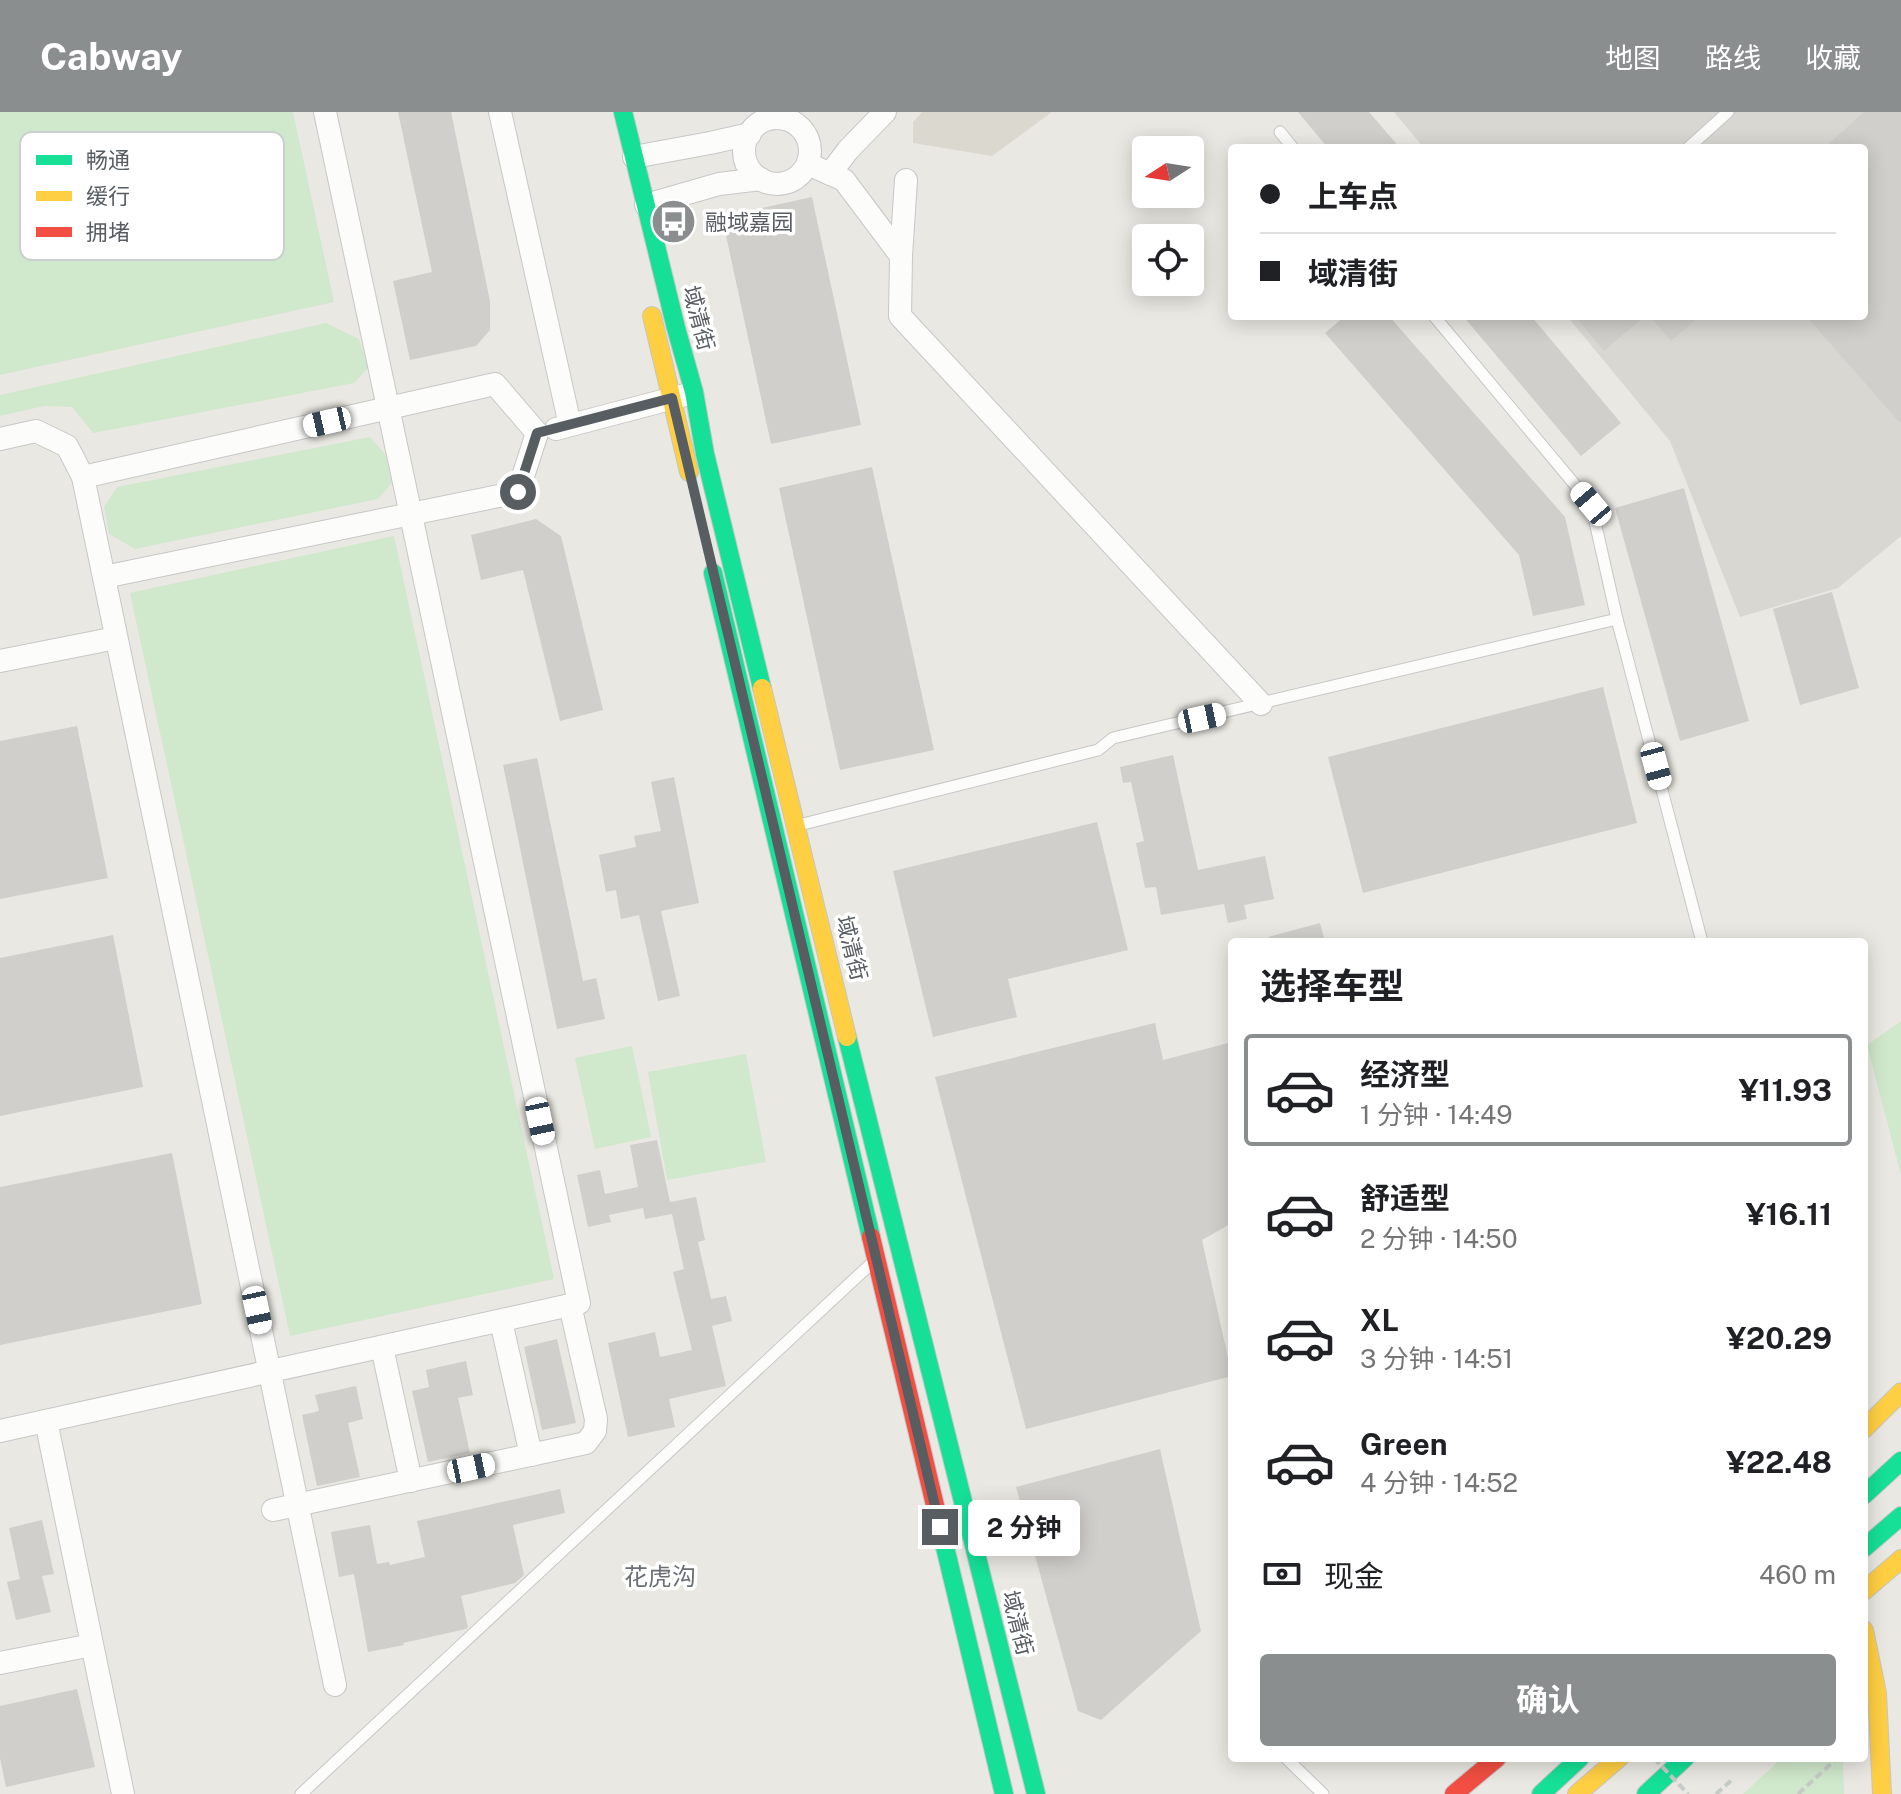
<!DOCTYPE html>
<html lang="zh">
<meta charset="utf-8">
<style>
:root{--surface:#fff;--page:#f6f6f6;--text:#202124;--muted:#757577;--line:#e0e0e0;--accent:#8b8e8f}
body{margin:0;font-family:"Public Sans","Noto Sans SC",sans-serif;background:var(--page);color:var(--text);height:100vh;display:flex;flex-direction:column;font-size:30px;white-space:nowrap}
*{box-sizing:border-box;margin:0}
p{font-size:26px;color:var(--muted)}
.icon{flex:none;width:44px;height:44px;fill:none;stroke:currentColor;stroke-width:2;stroke-linecap:round;stroke-linejoin:round}
.map{position:relative;flex:1;overflow:hidden}
.drawer{position:absolute;left:1228px;top:826px;width:640px;height:824px;display:flex;flex-direction:column;background:var(--surface);border-radius:8px;box-shadow:0 4px 20px #0003}
.drawer>*{flex:none}
.hud{position:absolute;left:1228px;top:32px;width:640px;height:176px;border-radius:8px;box-shadow:0 4px 20px #0003;display:grid;align-content:center;height:176px;padding:0 32px;background:var(--surface)}
.needle{width:52px;rotate:258deg}
.fabs{position:absolute;left:1132px;top:24px;display:grid;gap:16px}
.fabs a{display:grid;place-items:center;width:72px;height:72px;border-radius:8px;background:var(--surface);box-shadow:0 4px 20px #0003;font-size:40px}
.end{position:absolute;width:36px;height:36px;margin:-18px;border:10px solid #585d62;background:#fff;box-shadow:0 0 0 4px #fff}
.from{border-radius:50%}
.bubble{position:absolute;height:56px;border-radius:8px;background:var(--surface);box-shadow:0 4px 20px #0003;font-size:26px;font-weight:700;line-height:56px;text-align:center}
.car{position:absolute;width:24px;height:48px;margin:-24px -12px;border-radius:10px;box-shadow:0 0 6px 2px #0007;background:linear-gradient(#fff 24%,#345 0 40%,#fff 0 76%,#345 0 86%,#fff 0)}
.hud b{display:flex;align-items:center;gap:28px;height:76px;font-size:30px}
.hud b+b{border-top:2px solid var(--line)}
.hud i{width:20px;height:20px;background:var(--text)}
ul{padding:0;list-style:none}
li{display:flex;align-items:center;gap:24px;height:112px;margin:0 16px 12px;padding:0 16px;border:4px solid transparent;border-radius:8px}
li div{flex:1}
li b{display:block;font-size:30px}
li em{font-style:normal;font-weight:700}
li.active{border-color:var(--accent)}
li>.icon{width:72px;height:72px;stroke-width:1.5}
h2{padding:0 32px;font-size:36px;line-height:96px}
.pay{display:flex;align-items:center;gap:20px;height:88px;padding:0 32px;font-size:30px}
.pay p{margin-inline-start:auto}
.cta{display:flex;gap:16px;margin-top:auto;padding:16px 32px}
.cta a{flex:1;height:92px;border-radius:8px;background:var(--accent);color:#fff;font-size:32px;font-weight:700;line-height:92px;text-align:center}
header{display:flex;align-items:center;gap:48px;box-sizing:border-box;height:112px;padding:0 40px;background:var(--accent);color:#fff}
header strong{font-size:38px}
nav{display:flex;gap:44px;margin-inline-start:auto;font-size:28px}
.map>svg:first-child{display:block}
</style>
<header>
<strong>Cabway</strong>
<nav><a>地图</a><a>路线</a><a>收藏</a></nav>
</header>
<div class="map">
<svg width="1901" height="1682" viewBox="0 0 1901 1682">
<rect width="100%" height="100%" fill="#eae8e2"/>
<path fill="#d9d7d2" d="M1394 0H1901V424L1838 476 1740 505 1670 329 1567 204H1864V36H1424Z"/>
<path fill="#dbd8d0" d="M922 0H1052L992 44 913 31V10Z"/>
<g fill="#d0e8cb">
<path d="M0 0H293L334 190 0 263Z"/>
<path d="M326 211 359 227 368 256 354 271 93 321 72 295 44 294 0 304V283Z"/>
<path d="M370 325 385 342 392 371 378 387 135 437 109 422 104 395 117 375Z"/>
<path d="M394 424 554 1167 290 1224 130 481Z"/>
<path d="M1901 909V1063L1867 933Z"/>
<path d="M632 934 651 1025 595 1037 575 946Z"/>
<path d="M746 942 766 1050 667 1068 648 960Z"/>
<path d="M1782 1646H1843L1844 1682H1743Z"/>
</g>
<g fill="#d0cfcb">
<path d="M398 0H451L490 189V218L476 234 410 248 393 169 432 160Z"/>
<path d="M1298 0H1369L1400 36H1328Z"/>
<path d="M1864 0H1901V312L1806 204H1864V36H1824Z"/>
<path d="M812 85 861 313 771 332 722 105Z"/>
<path d="M1345 204H1389L1565 405 1585 493 1533 504 1519 443 1325 221Z"/>
<path d="M1463 204H1531L1621 311 1581 344Z"/>
<path d="M1575 204H1645L1604 239Z"/>
<path d="M1650 204H1700L1671 229Z"/>
<path d="M872 355 934 638 840 658 779 376Z"/>
<path d="M1684 376 1749 609 1680 629 1615 396Z"/>
<path d="M536 407 561 424 603 598 560 609 523 458 481 468 471 423Z"/>
<path d="M1832 480 1859 576 1800 593 1773 497Z"/>
<path d="M1603 575 1637 711 1363 781 1328 645Z"/>
<path d="M77 614 108 766 0 787V629Z"/>
<path d="M1173 643 1198 758 1265 744 1274 787 1244 793 1247 807 1228 811 1224 792 1161 803 1156 775 1145 776 1136 731 1144 729 1131 670 1123 671 1120 655Z"/>
<path d="M537 646 583 869 596 866 605 907 557 917 503 653Z"/>
<path d="M674 665 699 791 661 799 680 884 658 889 639 803 621 807 616 778 606 780 599 743 636 735 634 724 661 719 651 670Z"/>
<path d="M1097 710 1128 838 1008 867 1017 905 933 925 893 759Z"/>
<path d="M1320 811 1325 830H1268V825Z"/>
<path d="M113 823 143 975 0 1004V846Z"/>
<path d="M1155 911 1163 948 1232 930V1111L1202 1128 1232 1264 1026 1317 935 965Z"/>
<path d="M657 1028 670 1090 696 1085 705 1128 698 1130 711 1187 726 1184 732 1209 712 1214 726 1274 669 1287 675 1315 628 1325 608 1231 655 1220 660 1245 692 1238 673 1160 684 1157 672 1102 645 1107 643 1096 609 1103 611 1110 588 1115 577 1063 600 1058 605 1082 638 1075 630 1033Z"/>
<path d="M172 1041 202 1192 0 1233V1075Z"/>
<path d="M557 1227 576 1311 542 1318 524 1235Z"/>
<path d="M466 1249 473 1283 458 1286 470 1341 428 1350 412 1279 429 1275 426 1258Z"/>
<path d="M356 1274 363 1307 348 1311 360 1365 317 1374 302 1303 319 1299 315 1283Z"/>
<path d="M1160 1337 1201 1519 1101 1608 1078 1599 1016 1375Z"/>
<path d="M560 1377 565 1401 513 1413 524 1463 515 1471 461 1484 468 1515 466 1517 403 1531 404 1533 368 1540 354 1462 339 1465 331 1420 370 1413 377 1452 389 1450 390 1453 425 1445 417 1409Z"/>
<path d="M42 1408 54 1462 42 1464 51 1500 16 1508 7 1470 20 1467 9 1416Z"/>
<path d="M77 1577 95 1655 6 1675 0 1646V1594Z"/>
</g>
<g fill="none" stroke-linecap="round" stroke-linejoin="round">
<defs>
<g id="lane">
<path d="M1280 20 1293 36"/>
<path d="M1688 36 1728 0"/>
<path d="M1434 204 1591 392 1617 507"/>
<path d="M799 713 1098 638 1113 626 1617 507 1702 830"/>
<path d="M1286 1646 1323 1682"/>
<path d="M301 1682 875 1148"/>
</g>
<g id="street">
<path d="M500 0 570 313"/>
<circle cx="777" cy="39" r="33"/>
<path d="M634 45 710 31 750 22"/>
<path d="M808 52 844 68 901 144 900 204 1261 592"/>
<path d="M830 62 848 38 885 0"/>
<path d="M646 93 719 72 761 67"/>
<path d="M901 144 906 68"/>
<path d="M556 317 685 283"/>
<path d="M0 327 36 319 67 334 83 365 335 1573"/>
<path d="M83 365 495 272 537 321"/>
<path d="M104 465 518 380 537 321"/>
<path d="M0 549 116 526"/>
<path d="M501 1209 531 1343"/>
<path d="M382 1235 411 1369"/>
<path d="M46 1309 123 1682"/>
<path d="M0 1319 579 1191 325 0"/>
<path d="M273 1398 586 1331 595 1319 596 1307 570 1193"/>
<path d="M0 1551 92 1533"/>
</g>
<g id="fast">
<path d="M623 0 676 216 694 280 705 342 762 576"/>
<path d="M713 461 871 1125"/>
<path d="M847 925 1036 1682"/>
<path d="M1864 1383 1901 1349"/>
<path d="M939 1410 1004 1682"/>
<path d="M1864 1436 1901 1404"/>
<path d="M1541 1682 1580 1646"/>
<path d="M1646 1682 1685 1646"/>
</g>
<g id="slow">
<path d="M652 204 689 360"/>
<path d="M762 576 847 925"/>
<path d="M1864 1317 1901 1280"/>
<path d="M1864 1479 1901 1447"/>
<path d="M1864 1518 1877 1581 1882 1682"/>
<path d="M1577 1682 1619 1646"/>
</g>
<g id="jam">
<path d="M871 1125 939 1410"/>
<path d="M1454 1682 1497 1646"/>
</g>
</defs>
<use href="#lane" stroke="#c7c7c7" stroke-width="13"/>
<use href="#street" stroke="#c7c7c7" stroke-width="24"/>
<use href="#fast" stroke="#c5c6c4" stroke-width="20"/>
<use href="#slow" stroke="#c5c6c4" stroke-width="20"/>
<use href="#jam" stroke="#c5c6c4" stroke-width="20"/>
<g stroke="#c5ccc8" stroke-width="4" stroke-dasharray="8 4" stroke-linecap="butt">
<path d="M1716 1682 1733 1667"/>
<path d="M1798 1682 1834 1649 1841 1646"/>
</g>
<use href="#lane" stroke="#fcfcfb" stroke-width="11"/>
<use href="#street" stroke="#fcfcfb" stroke-width="22"/>
<use href="#fast" stroke="#16e098" stroke-width="18"/>
<use href="#slow" stroke="#ffcf43" stroke-width="18"/>
<use href="#jam" stroke="#f24e42" stroke-width="18"/>
<path stroke="#c5ccc8" stroke-width="4" stroke-dasharray="8 4" stroke-linecap="butt" d="M1654 1646 1688 1682"/>
</g>
<g fill="none" stroke-linecap="round" stroke-linejoin="round">
<path stroke="#585d62" stroke-width="10" d="M518 380 537 321 672 286 940 1415"/>
</g>
<defs>
<symbol id="bus-disc" viewBox="-11 -11 22 22"><circle r="9.5" fill="#8b8e8f" stroke="#fff"/><path d="M-5-6H5V4H4V6H2V4H-2V6H-4V4H-5ZM-3.5-4V0h7V-4ZM-3.5 1.2v1.5H-2V1.2ZM2 1.2v1.5H3.5V1.2Z" fill="#fff"/></symbol>
</defs>
<g fill-rule="evenodd">
<use href="#bus-disc" x="648" y="84" width="51" height="51"/>
</g>
<g text-anchor="middle" dominant-baseline="central" stroke-width="7" stroke-linejoin="round" paint-order="stroke">
<g font-size="22" fill="#585d62" stroke="#fff" text-anchor="start">
<text x="705" y="110">融域嘉园</text>
</g>
<g font-size="22" fill="#585d62" stroke="#fff">
<text transform="translate(699 206) rotate(75)">域清街</text>
<text transform="translate(852 836) rotate(76)">域清街</text>
<text transform="translate(1018 1511) rotate(76)">域清街</text>
</g>
<g font-size="24" fill="#696f74" stroke="#fff">
<text x="660" y="1464">花虎沟</text>
</g>
</g>
<rect x="20" y="20" width="264" height="128" rx="12" fill="#fff" stroke="#cdced0" stroke-width="2"/>
<rect x="36" y="43" width="36" height="10" fill="#16e098"/>
<rect x="36" y="79" width="36" height="10" fill="#ffcf43"/>
<rect x="36" y="115" width="36" height="10" fill="#f24e42"/>
<g font-size="22" fill="#585d62">
<text x="86" y="56">畅通</text>
<text x="86" y="92">缓行</text>
<text x="86" y="128">拥堵</text>
</g>
</svg>
<div class="fabs">
<a><svg class="needle" viewBox="-14 -14 28 28"><path d="M0-13l5 13h-10z" fill="#e53935"/><path d="M0 13l5-13h-10z" fill="#757577"/></svg></a>
<a><svg class="icon" aria-label="locate" viewBox="0 0 24 24"><circle cx="12" cy="12" r="6"/><path d="M12 2v4M12 18v4M2 12h4M18 12h4"/></svg></a>
</div>
<i class="end from" style="left:518px;top:380px"></i>
<i class="end" style="left:940px;top:1415px"></i>
<div class="bubble" style="left:968px;top:1388px;width:112px">2 分钟</div>
<i class="car" style="left:327px;top:310px;rotate:257deg"></i>
<i class="car" style="left:1591px;top:392px;rotate:320deg"></i>
<i class="car" style="left:1202px;top:606px;rotate:78deg"></i>
<i class="car" style="left:1656px;top:654px;rotate:165deg"></i>
<i class="car" style="left:540px;top:1009px;rotate:168deg"></i>
<i class="car" style="left:257px;top:1198px;rotate:168deg"></i>
<i class="car" style="left:471px;top:1356px;rotate:78deg"></i>
<div class="hud">
<b><i class="from"></i>上车点</b>
<b><i></i>域清街</b>
</div>
<section class="drawer">
<h2>选择车型</h2>
<ul>
<li class="active"><svg class="icon" aria-label="car" viewBox="0 0 24 24"><path d="M5 17H2v-5l4-1 3-4h7l3 4 3 1v5h-3M9 17h6M6 11h13"/><circle cx="7" cy="17" r="2"/><circle cx="17" cy="17" r="2"/></svg><div><b>经济型</b><p>1 分钟 · 14:49</p></div><em>¥11.93</em></li>
<li><svg class="icon" aria-label="car" viewBox="0 0 24 24"><path d="M5 17H2v-5l4-1 3-4h7l3 4 3 1v5h-3M9 17h6M6 11h13"/><circle cx="7" cy="17" r="2"/><circle cx="17" cy="17" r="2"/></svg><div><b>舒适型</b><p>2 分钟 · 14:50</p></div><em>¥16.11</em></li>
<li><svg class="icon" aria-label="car" viewBox="0 0 24 24"><path d="M5 17H2v-5l4-1 3-4h7l3 4 3 1v5h-3M9 17h6M6 11h13"/><circle cx="7" cy="17" r="2"/><circle cx="17" cy="17" r="2"/></svg><div><b>XL</b><p>3 分钟 · 14:51</p></div><em>¥20.29</em></li>
<li><svg class="icon" aria-label="car" viewBox="0 0 24 24"><path d="M5 17H2v-5l4-1 3-4h7l3 4 3 1v5h-3M9 17h6M6 11h13"/><circle cx="7" cy="17" r="2"/><circle cx="17" cy="17" r="2"/></svg><div><b>Green</b><p>4 分钟 · 14:52</p></div><em>¥22.48</em></li>
</ul>
<div class="pay"><svg class="icon" aria-label="cash" viewBox="0 0 24 24"><path d="M3 7h18v10H3z"/><circle cx="12" cy="12" r="2"/></svg>现金<p>460 m</p></div>
<div class="cta"><a>确认</a></div>
</section>
</div>
